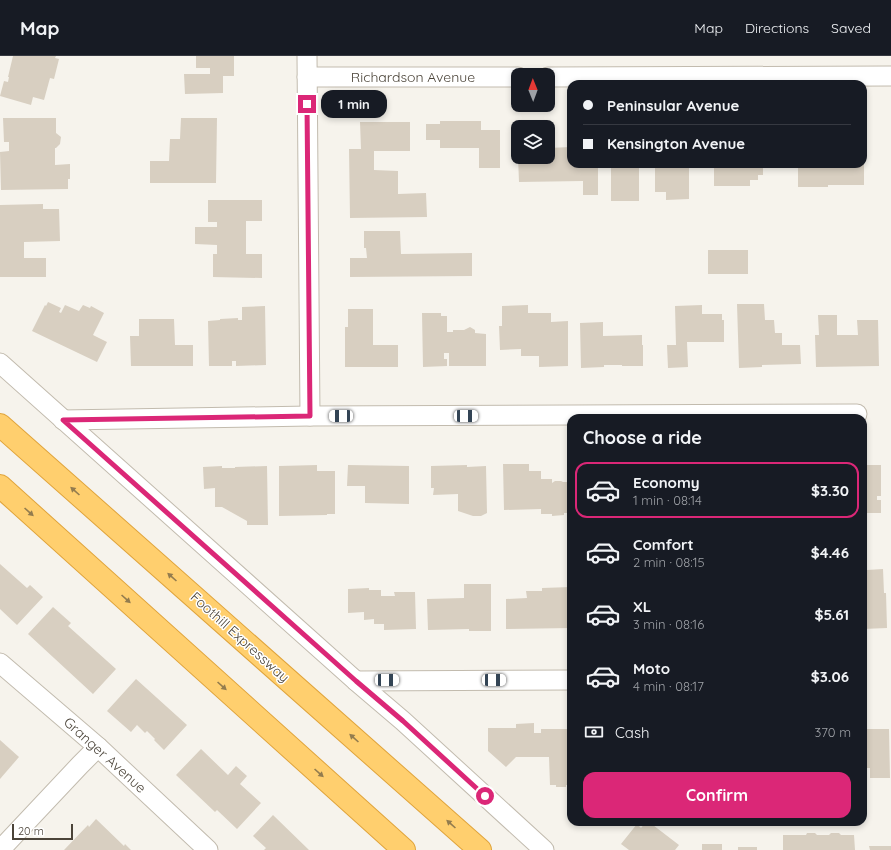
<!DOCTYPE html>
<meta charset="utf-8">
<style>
:root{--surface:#171b24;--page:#242831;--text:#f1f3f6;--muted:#9ea1a6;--line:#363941;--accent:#db2777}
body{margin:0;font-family:Quicksand,sans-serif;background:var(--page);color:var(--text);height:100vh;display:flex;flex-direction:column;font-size:15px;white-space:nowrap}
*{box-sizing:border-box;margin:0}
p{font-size:13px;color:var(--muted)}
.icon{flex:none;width:22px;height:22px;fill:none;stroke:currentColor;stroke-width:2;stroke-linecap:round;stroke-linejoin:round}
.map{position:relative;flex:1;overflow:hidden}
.side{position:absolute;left:567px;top:358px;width:300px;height:412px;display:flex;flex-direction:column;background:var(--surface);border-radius:12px;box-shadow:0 2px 6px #0003}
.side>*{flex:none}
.banner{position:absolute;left:567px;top:24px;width:300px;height:88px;border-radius:12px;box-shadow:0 2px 6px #0003;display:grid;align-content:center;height:88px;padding:0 16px;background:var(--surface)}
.needle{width:26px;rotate:359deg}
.controls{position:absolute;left:511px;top:12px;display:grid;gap:8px}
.controls a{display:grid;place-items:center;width:44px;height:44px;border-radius:8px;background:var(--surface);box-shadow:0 2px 6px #0003;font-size:20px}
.scale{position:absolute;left:12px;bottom:10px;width:61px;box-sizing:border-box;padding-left:4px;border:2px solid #4b4439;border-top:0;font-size:11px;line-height:14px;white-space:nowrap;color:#4b4439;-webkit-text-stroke:3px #fff;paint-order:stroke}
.end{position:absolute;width:18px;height:18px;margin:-9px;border:5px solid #db2777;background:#fff;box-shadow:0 0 0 2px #fff}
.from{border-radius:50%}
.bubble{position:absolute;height:28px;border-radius:12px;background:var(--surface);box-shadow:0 2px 6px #0003;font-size:13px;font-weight:700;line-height:28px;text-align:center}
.car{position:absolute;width:12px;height:24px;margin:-12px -6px;border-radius:5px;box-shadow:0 0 3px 1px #0007;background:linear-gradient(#fff 24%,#345 0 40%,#fff 0 76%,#345 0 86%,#fff 0)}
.banner b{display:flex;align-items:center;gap:14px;height:38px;font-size:15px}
.banner b+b{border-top:1px solid var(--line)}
.banner i{width:10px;height:10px;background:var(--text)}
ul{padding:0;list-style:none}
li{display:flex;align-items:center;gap:12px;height:56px;margin:0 8px 6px;padding:0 8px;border:2px solid transparent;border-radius:12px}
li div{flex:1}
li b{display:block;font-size:15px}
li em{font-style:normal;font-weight:700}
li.on{border-color:var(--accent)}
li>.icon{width:36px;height:36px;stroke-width:1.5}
h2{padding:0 16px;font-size:18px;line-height:48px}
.pay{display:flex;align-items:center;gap:10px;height:44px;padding:0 16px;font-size:15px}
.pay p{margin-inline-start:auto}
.action{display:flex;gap:8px;margin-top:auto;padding:8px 16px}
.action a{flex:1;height:46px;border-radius:12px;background:var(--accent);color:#fff;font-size:16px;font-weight:700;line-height:46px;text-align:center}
header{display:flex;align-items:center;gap:24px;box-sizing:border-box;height:56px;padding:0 20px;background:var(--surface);border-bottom:1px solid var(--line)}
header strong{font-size:19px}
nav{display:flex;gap:22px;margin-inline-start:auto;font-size:14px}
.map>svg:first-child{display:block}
</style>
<header>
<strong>Map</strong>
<nav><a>Map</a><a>Directions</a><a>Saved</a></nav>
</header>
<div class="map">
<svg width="891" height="794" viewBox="0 0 891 794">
<rect width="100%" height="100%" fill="#f6f3ec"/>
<g fill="#d8cfc1">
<path d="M13 0H56L55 2 59 3 54 23 50 22 44 44 33 41 31 49 0 40 4 25 8 26 9 21H8Z"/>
<path d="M196 0H234V20H223V37L185 38 184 18H210V12H196Z"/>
<path d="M3 62H56V77L61 81 60 88 56 92H55V109L70 108V123H68V133L1 134 0 96 9 95V86H4Z"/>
<path d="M181 62H217L216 127H150V105H169L170 83H180Z"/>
<path d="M440 65H481V74H500V112H479V92H440V84H426V68H440Z"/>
<path d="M360 66H410V95H374V114L398 115V138L426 137 427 161 350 162 349 93H361Z"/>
<path d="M863 89H864V129H828V131H798V108H863Z"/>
<path d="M571 91V108H598V139H583V125L519 126 518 101H548V92Z"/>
<path d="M611 108H689V143L666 144V136H655V111H639V145H611Z"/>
<path d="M714 108H779V111H763V119H758V124H750V130H714Z"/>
<path d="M208 144H262V165H246V198H262V222L213 221V198H217V189L195 188V171H217V166H208Z"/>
<path d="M43 148V153H59L60 185 24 186V202H46V221H0V149Z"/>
<path d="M364 175H400L401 198 472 197V220L350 221V202H367L366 192H364Z"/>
<rect x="708" y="194" width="40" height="24"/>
<path d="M48 246 61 252 59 256 61 257 65 249 79 255 83 249 90 252 91 250 104 257 93 279 107 286 97 306 32 275 45 249 46 250Z"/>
<path d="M737 248H764L765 264H774L775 277H782V289H800L801 308 762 309V311L739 312Z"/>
<path d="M528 249V257H551V266L568 265V310L539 311V300H521V293L500 294 499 270H502V250Z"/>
<path d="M702 249V258H722V264H724V286H687L688 311 668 312 667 289H676L675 250Z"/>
<path d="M265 250 266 309 236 310V305H232V310H209L208 265 220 264V263L238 262V264H242V251Z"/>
<path d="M348 253H373V289H398V311H345V271H348Z"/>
<path d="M422 257H441V260H447V276H453V274H464L470 271 475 274V277L486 278V310H449V297H444V303H447V310L423 311Z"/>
<path d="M818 259H837V279H858L857 264H878L879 310 816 311 815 279H819Z"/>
<path d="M139 263H174L175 289H193V310H131L130 280H139Z"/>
<path d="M603 266V280L642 279V289H643V310H622V309H604V311L581 312 580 267Z"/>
<path d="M503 408H529V415H541V423H552V427L555 425H561L563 426H568V444L567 445V457H564V459L552 460V458H541V453L504 454Z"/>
<path d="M317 409V415H335V458H327V459L279 460V410Z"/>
<path d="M348 409 409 410V448L365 447V430H347Z"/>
<path d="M467 409V411L486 410 487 457 481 460H473L458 455V438L433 439 434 432H431V410Z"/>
<path d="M863 409H881V440H877V444H881V457H863Z"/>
<path d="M222 410V412H235V411L267 410 268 469H247V465L222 451H215V432L204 433 203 411Z"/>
<path d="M0 508 27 532 30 529 43 541 17 569 0 553Z"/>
<path d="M883 513 884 537H886L887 572 863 573V519H867V514Z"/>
<path d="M464 528H491V575H469V573L428 574 427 543 464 542Z"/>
<path d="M571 531V572L506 573V543L527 542 526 535H542V532Z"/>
<path d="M369 532V534H381V540H395L394 536H415L416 573 384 574V568H374V563L364 564V556L348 557V533Z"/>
<path d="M53 551 71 567 68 570 116 613 93 638 28 578Z"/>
<path d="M136 623 187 669 164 694 154 684 155 683 147 675 145 677 137 669 131 676 107 655Z"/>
<path d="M534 667V677H541V673H571V729H566V731H556V729H550L549 701H516L506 711 488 695V672H516V668Z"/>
<path d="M863 673H889L890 722H870V712H863Z"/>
<path d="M0 684 19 701 0 723Z"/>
<path d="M201 693 228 719 236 710 247 720 240 728 261 747 237 773 217 754 215 756 176 719Z"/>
<path d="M273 759 309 794H264L266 792 253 780Z"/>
<path d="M96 763 124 790 125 788 131 794H64L88 769 89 771Z"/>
<path d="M646 766H649L679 789 675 794H629L621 788 637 768 641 772Z"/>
<path d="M807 777H815L817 779H829L831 777H839L841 779H854L855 794H783V779H806Z"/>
<rect x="702" y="788" width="20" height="6"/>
<path d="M869 790H891V794H870Z"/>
<rect x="738" y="791" width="19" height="3"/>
</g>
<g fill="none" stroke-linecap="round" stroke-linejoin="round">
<defs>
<g id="street">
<path d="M307 0 310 360"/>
<path d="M307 21H518"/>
<path d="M548 21 891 20"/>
<path d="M0 307 356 625 403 665 544 794"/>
<path d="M63 364 310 360 857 358"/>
<path d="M0 607 98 691 208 794"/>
<path d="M356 625 571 624"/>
<path d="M0 794 80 709 98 691"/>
</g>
<g id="highway">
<path d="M0 369 480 794"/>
<path d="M0 430 404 794"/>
</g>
</defs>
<use href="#street" stroke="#c2bbae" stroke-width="21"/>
<use href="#highway" stroke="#e0a43c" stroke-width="24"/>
<use href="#street" stroke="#fff" stroke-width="19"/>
<use href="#highway" stroke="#ffcf6e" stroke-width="22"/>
</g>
<defs><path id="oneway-solid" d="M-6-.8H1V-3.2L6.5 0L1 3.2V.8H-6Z"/></defs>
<g fill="#937c4e">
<use href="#oneway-solid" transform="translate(75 435) rotate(-138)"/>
<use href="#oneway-solid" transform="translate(29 456) rotate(42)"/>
<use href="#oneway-solid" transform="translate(172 521) rotate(-138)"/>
<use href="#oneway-solid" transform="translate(126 543) rotate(42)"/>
<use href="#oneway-solid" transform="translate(222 630) rotate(42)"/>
<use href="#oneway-solid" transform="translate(354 682) rotate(-138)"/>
<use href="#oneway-solid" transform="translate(319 717) rotate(42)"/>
<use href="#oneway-solid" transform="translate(451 768) rotate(-138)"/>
</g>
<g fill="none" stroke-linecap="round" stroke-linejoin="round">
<path stroke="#db2777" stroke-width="5" d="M307 48 310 360 63 364 356 625 403 665 485 740"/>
</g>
<g text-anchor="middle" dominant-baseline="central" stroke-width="3" stroke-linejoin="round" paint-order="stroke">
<g font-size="14" fill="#4b4439" stroke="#fff">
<text x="413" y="21">Richardson Avenue</text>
<text transform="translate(240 581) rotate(42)">Foothill Expressway</text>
<text transform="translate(105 699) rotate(42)">Granger Avenue</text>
</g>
</g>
</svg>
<div class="controls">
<a><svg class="needle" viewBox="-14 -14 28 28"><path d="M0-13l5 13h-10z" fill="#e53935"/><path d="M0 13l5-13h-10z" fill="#9ea1a6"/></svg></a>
<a><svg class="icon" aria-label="layers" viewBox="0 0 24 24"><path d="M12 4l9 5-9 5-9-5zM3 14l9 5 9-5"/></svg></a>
</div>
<div class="scale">20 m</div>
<i class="end from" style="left:485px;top:740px"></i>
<i class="end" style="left:307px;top:48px"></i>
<div class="bubble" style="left:321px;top:34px;width:66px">1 min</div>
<i class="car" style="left:341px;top:360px;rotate:270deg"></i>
<i class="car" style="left:466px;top:360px;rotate:90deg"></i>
<i class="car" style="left:387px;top:624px;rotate:90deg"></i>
<i class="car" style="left:494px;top:624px;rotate:90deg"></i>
<div class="banner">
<b><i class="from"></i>Peninsular Avenue</b>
<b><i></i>Kensington Avenue</b>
</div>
<section class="side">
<h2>Choose a ride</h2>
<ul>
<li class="on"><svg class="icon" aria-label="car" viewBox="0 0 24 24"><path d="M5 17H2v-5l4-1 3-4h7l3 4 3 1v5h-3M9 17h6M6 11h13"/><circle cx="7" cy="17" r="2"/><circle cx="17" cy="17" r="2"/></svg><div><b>Economy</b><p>1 min · 08:14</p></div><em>$3.30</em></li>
<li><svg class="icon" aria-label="car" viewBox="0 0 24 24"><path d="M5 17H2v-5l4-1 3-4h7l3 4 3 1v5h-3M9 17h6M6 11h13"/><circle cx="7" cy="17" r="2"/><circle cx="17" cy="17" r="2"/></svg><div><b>Comfort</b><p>2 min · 08:15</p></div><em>$4.46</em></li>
<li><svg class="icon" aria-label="car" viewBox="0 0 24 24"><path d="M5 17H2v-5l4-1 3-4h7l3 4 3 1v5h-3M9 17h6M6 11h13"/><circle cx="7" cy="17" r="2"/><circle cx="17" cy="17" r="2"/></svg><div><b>XL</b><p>3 min · 08:16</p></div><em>$5.61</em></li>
<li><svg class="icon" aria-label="car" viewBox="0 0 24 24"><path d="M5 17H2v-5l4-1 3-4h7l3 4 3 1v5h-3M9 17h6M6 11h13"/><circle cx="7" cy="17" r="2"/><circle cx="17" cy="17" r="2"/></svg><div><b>Moto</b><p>4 min · 08:17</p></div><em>$3.06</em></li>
</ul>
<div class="pay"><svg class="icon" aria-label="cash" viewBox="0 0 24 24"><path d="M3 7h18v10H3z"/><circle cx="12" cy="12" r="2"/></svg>Cash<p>370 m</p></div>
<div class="action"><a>Confirm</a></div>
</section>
</div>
